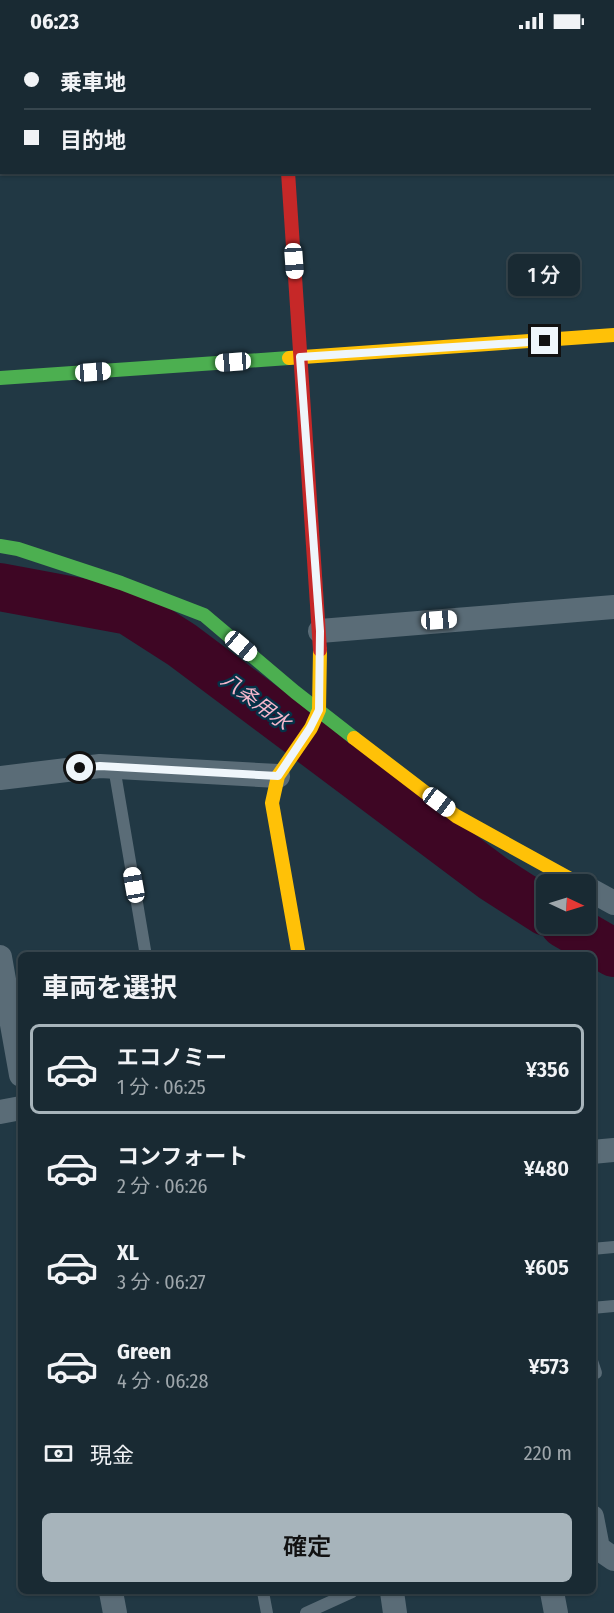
<!DOCTYPE html>
<html lang="ja">
<meta charset="utf-8">
<style>
:root{--surface:#192a33;--page:#22323b;--text:#f1f3f6;--muted:#9fa7ac;--line:#37464e;--accent:#a7b4bb}
body{margin:0;font-family:"Fira Sans Condensed","Noto Sans JP",sans-serif;background:var(--page);color:var(--text);height:100vh;display:flex;flex-direction:column;font-size:22px;white-space:nowrap}
*{box-sizing:border-box;margin:0}
p{font-size:20px;color:var(--muted)}
.icon{flex:none;width:33px;height:33px;fill:none;stroke:currentColor;stroke-width:2;stroke-linecap:round;stroke-linejoin:round}
.map{position:relative;flex:1;overflow:hidden}
.sheet{position:absolute;left:18px;top:910px;width:578px;height:642px;display:flex;flex-direction:column;background:var(--surface);border-radius:9px;box-shadow:0 2px 4px #0004,0 0 0 2px var(--line)}
.sheet>*{flex:none}
.top-card{position:absolute;left:0px;top:0px;width:615px;height:132px;box-shadow:0 2px 4px #0004,0 0 0 2px var(--line);display:grid;align-content:center;height:132px;padding:0 24px;background:var(--surface)}
.needle{width:39px;rotate:94deg}
.fabs{position:absolute;left:536px;top:832px;display:grid;gap:12px}
.fabs a{display:grid;place-items:center;width:60px;height:60px;border-radius:9px;background:var(--surface);box-shadow:0 2px 4px #0004,0 0 0 2px var(--line);font-size:30px}
.end{position:absolute;width:27px;height:27px;margin:-14px;border:8px solid #eff6fb;background:#111;box-shadow:0 0 0 3px #111}
.from{border-radius:50%}
.bubble{position:absolute;height:42px;border-radius:9px;background:var(--surface);box-shadow:0 2px 4px #0004,0 0 0 2px var(--line);font-size:20px;font-weight:600;line-height:42px;text-align:center}
.car{position:absolute;width:18px;height:36px;margin:-18px -9px;border-radius:8px;box-shadow:0 0 4px 2px #0007;background:linear-gradient(#fff 24%,#345 0 40%,#fff 0 76%,#345 0 86%,#fff 0)}
.top-card b{display:flex;align-items:center;gap:21px;height:57px;font-size:22px}
.top-card b+b{border-top:2px solid var(--line)}
.top-card i{width:15px;height:15px;background:var(--text)}
ul{padding:0;list-style:none}
li{display:flex;align-items:center;gap:18px;height:90px;margin:0 12px 9px;padding:0 12px;border:3px solid transparent;border-radius:9px}
li div{flex:1}
li b{display:block;font-size:22px}
li em{font-style:normal;font-weight:600}
li.current{border-color:var(--accent)}
li>.icon{width:54px;height:54px;stroke-width:1.5}
h2{padding:0 24px;font-size:27px;line-height:72px}
.pay{display:flex;align-items:center;gap:15px;height:66px;padding:0 24px;font-size:22px}
.pay p{margin-inline-start:auto}
.action{display:flex;gap:12px;margin-top:auto;padding:12px 24px}
.action a{flex:1;height:69px;border-radius:9px;background:var(--accent);color:#111;font-size:24px;font-weight:600;line-height:69px;text-align:center}
.status{display:flex;justify-content:space-between;align-items:center;height:42px;padding:0 30px;background:var(--surface);direction:ltr}
.status svg{height:16px;fill:currentColor}
.map>svg:first-child{display:block}
</style>
<div class="status"><b>06:23</b><svg viewBox="0 0 49 12"><path d="M0 12V9h3v3zM5 12V6h3v6zM10 12V3h3v9zM15 12V0h3v12zM26 1h20v11H26zM47 4h2v5h-2z"/></svg></div>
<div class="map">
<svg width="614" height="1571" viewBox="0 0 614 1571">
<rect width="100%" height="100%" fill="#213844"/>
<g fill="none" stroke-linecap="round" stroke-linejoin="round">
<g stroke="#3e0624" stroke-width="48">
<path d="M0 545 129 569 182 603 493 836 546 870"/>
<path d="M564 882 614 911"/>
</g>
<g stroke="#5a6c77" stroke-width="12">
<path d="M114 725 146 914"/>
<path d="M592 1207 614 1205"/>
<path d="M592 1266 614 1264"/>
<path d="M592 1319 596 1331"/>
<path d="M263 1550 267 1571"/>
<path d="M306 1571 352 1550"/>
</g>
<g stroke="#5a6c77" stroke-width="24">
<path d="M22 0V2"/>
<path d="M279 0V2"/>
<path d="M528 0V2"/>
<path d="M0 88H2"/>
<path d="M320 589 614 565"/>
<path d="M0 736 100 724 278 734"/>
<path d="M585 845 614 861"/>
<path d="M0 915 21 1033"/>
<path d="M0 1070 21 1066"/>
<path d="M592 1110 614 1108"/>
<path d="M592 1475 598 1506 614 1517"/>
<path d="M111 1550 115 1571"/>
<path d="M392 1550 395 1571"/>
<path d="M552 1550 556 1571"/>
</g>
<g stroke="#4caf50" stroke-width="14">
<path d="M0 336 289 316"/>
<path d="M0 504 18 507 121 541 204 573 295 650 354 696"/>
</g>
<g stroke="#ffc107" stroke-width="14">
<path d="M289 316 614 293"/>
<path d="M354 696 456 774 581 843"/>
<path d="M299 914 272 761 278 734 311 686 319 668 320 608"/>
</g>
<path stroke="#c62828" stroke-width="14" d="M288 130 320 608"/>
</g>
<g fill="none" stroke-linecap="round" stroke-linejoin="round">
<path stroke="#eff6fb" stroke-width="8" d="M80 726 100 724 278 734 310 686 319 668 320 589 300 315 545 299"/>
</g>
<g text-anchor="middle" dominant-baseline="central" stroke-width="5" stroke-linejoin="round" paint-order="stroke">
<g font-size="20" font-style="italic" fill="#f5b7cc" stroke="#053248">
<text transform="translate(256 659) rotate(37)">八条用水</text>
</g>
</g>
</svg>
<div class="fabs">
<a><svg class="needle" viewBox="-14 -14 28 28"><path d="M0-13l5 13h-10z" fill="#e53935"/><path d="M0 13l5-13h-10z" fill="#9fa7ac"/></svg></a>
</div>
<i class="end from" style="left:80px;top:726px"></i>
<i class="end" style="left:545px;top:299px"></i>
<div class="bubble" style="left:508px;top:212px;width:72px">1 分</div>
<i class="car" style="left:294px;top:219px;rotate:176deg"></i>
<i class="car" style="left:233px;top:320px;rotate:266deg"></i>
<i class="car" style="left:93px;top:330px;rotate:86deg"></i>
<i class="car" style="left:439px;top:578px;rotate:86deg"></i>
<i class="car" style="left:241px;top:604px;rotate:130deg"></i>
<i class="car" style="left:439px;top:760px;rotate:127deg"></i>
<i class="car" style="left:134px;top:843px;rotate:350deg"></i>
<div class="top-card">
<b><i class="from"></i>乗車地</b>
<b><i></i>目的地</b>
</div>
<section class="sheet">
<h2>車両を選択</h2>
<ul>
<li class="current"><svg class="icon" aria-label="car" viewBox="0 0 24 24"><path d="M5 17H2v-5l4-1 3-4h7l3 4 3 1v5h-3M9 17h6M6 11h13"/><circle cx="7" cy="17" r="2"/><circle cx="17" cy="17" r="2"/></svg><div><b>エコノミー</b><p>1 分 · 06:25</p></div><em>¥356</em></li>
<li><svg class="icon" aria-label="car" viewBox="0 0 24 24"><path d="M5 17H2v-5l4-1 3-4h7l3 4 3 1v5h-3M9 17h6M6 11h13"/><circle cx="7" cy="17" r="2"/><circle cx="17" cy="17" r="2"/></svg><div><b>コンフォート</b><p>2 分 · 06:26</p></div><em>¥480</em></li>
<li><svg class="icon" aria-label="car" viewBox="0 0 24 24"><path d="M5 17H2v-5l4-1 3-4h7l3 4 3 1v5h-3M9 17h6M6 11h13"/><circle cx="7" cy="17" r="2"/><circle cx="17" cy="17" r="2"/></svg><div><b>XL</b><p>3 分 · 06:27</p></div><em>¥605</em></li>
<li><svg class="icon" aria-label="car" viewBox="0 0 24 24"><path d="M5 17H2v-5l4-1 3-4h7l3 4 3 1v5h-3M9 17h6M6 11h13"/><circle cx="7" cy="17" r="2"/><circle cx="17" cy="17" r="2"/></svg><div><b>Green</b><p>4 分 · 06:28</p></div><em>¥573</em></li>
</ul>
<div class="pay"><svg class="icon" aria-label="cash" viewBox="0 0 24 24"><path d="M3 7h18v10H3z"/><circle cx="12" cy="12" r="2"/></svg>現金<p>220 m</p></div>
<div class="action"><a>確定</a></div>
</section>
</div>
